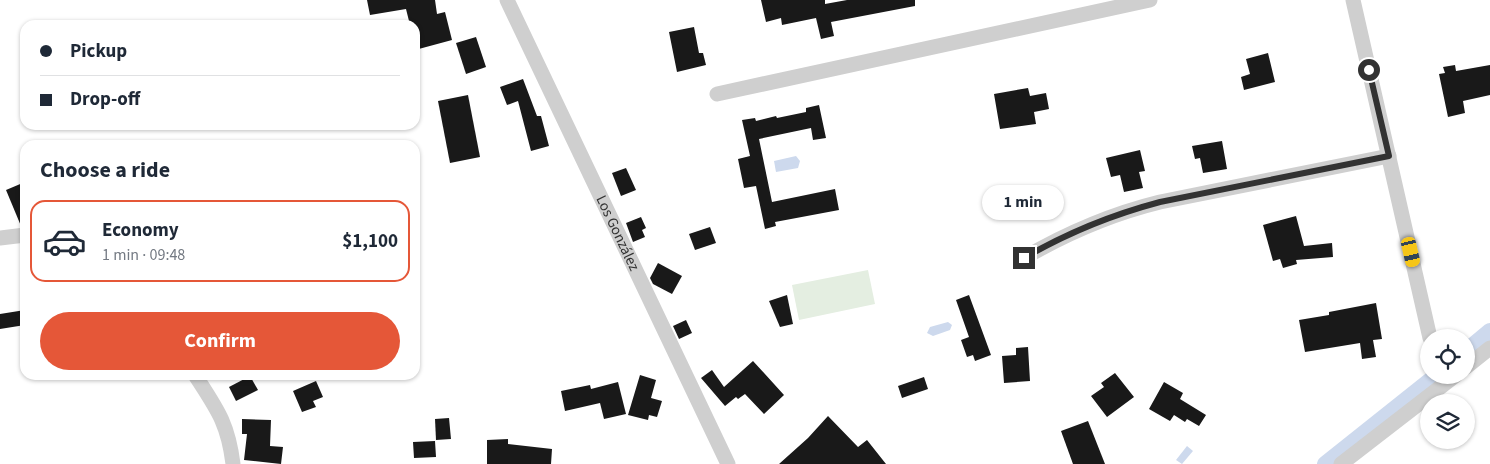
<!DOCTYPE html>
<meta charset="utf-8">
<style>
:root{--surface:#fff;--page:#f6f6f7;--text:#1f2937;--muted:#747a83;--line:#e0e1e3;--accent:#e55738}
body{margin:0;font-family:"Source Sans 3",sans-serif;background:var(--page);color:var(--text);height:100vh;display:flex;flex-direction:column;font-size:19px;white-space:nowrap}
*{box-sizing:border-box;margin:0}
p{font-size:16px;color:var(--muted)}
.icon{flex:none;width:28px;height:28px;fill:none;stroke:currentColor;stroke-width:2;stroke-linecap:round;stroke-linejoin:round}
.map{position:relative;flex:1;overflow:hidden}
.side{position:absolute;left:20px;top:140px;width:400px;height:240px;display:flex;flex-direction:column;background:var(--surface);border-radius:15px;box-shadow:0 1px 4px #0004}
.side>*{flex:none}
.guide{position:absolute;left:20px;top:20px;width:400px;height:110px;border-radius:15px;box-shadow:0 1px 4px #0004;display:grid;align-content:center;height:110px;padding:0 20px;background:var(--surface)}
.fabs{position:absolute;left:1420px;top:329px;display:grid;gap:10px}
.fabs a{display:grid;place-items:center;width:55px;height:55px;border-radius:50%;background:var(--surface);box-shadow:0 1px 4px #0004;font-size:25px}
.end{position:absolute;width:22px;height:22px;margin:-11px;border:6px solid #323232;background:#fff;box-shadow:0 0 0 2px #fff}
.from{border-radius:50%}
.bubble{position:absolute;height:35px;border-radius:18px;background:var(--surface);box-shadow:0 1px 4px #0004;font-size:16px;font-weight:700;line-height:35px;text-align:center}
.car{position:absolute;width:15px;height:30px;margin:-15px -8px;border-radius:6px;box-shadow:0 0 4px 1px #0007;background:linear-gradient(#f5c518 24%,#345 0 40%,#f5c518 0 76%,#345 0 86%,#f5c518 0)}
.guide b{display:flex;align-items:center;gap:18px;height:48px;font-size:19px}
.guide b+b{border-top:1px solid var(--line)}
.guide i{width:12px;height:12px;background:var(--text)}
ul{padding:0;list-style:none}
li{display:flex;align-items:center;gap:15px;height:82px;margin:0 10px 8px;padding:0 10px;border:2px solid var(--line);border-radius:15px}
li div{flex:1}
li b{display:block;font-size:19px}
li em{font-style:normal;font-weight:700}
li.selected{border-color:var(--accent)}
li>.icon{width:45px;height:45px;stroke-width:1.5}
h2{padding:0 20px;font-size:22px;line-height:60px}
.primary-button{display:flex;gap:10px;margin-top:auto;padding:10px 20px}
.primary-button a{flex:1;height:58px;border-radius:30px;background:var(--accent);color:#fff;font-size:20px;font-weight:700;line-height:58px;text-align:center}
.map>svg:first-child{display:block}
</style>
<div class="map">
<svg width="1490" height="464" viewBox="0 0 1490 464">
<rect width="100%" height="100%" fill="#fff"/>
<path fill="#e4eee1" d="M868 270 875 304 799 320 792 285Z"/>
<g fill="#cdd9ed">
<path d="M796 156 800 161 798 168 776 172 774 161Z"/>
<path d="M948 322 952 325 950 330 933 336 927 333 930 327Z"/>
<path d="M1187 446 1193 451 1182 464 1176 460Z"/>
</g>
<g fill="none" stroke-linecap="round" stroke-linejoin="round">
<g stroke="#cdd9ed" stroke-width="16">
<path d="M1466 351 1490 331"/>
<path d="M1325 464 1433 378"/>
</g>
</g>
<g fill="#191919">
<path d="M367 0H435L437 14 445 12 452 40 415 50V25H410L406 9 370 15Z"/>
<path d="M761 0H825V4L847 0H915V6L831 22 834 36 821 39 816 18 782 25 781 18 766 22Z"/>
<path d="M694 27 699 53H703L706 65 677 72 669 32Z"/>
<path d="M476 37 486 67 466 74 456 43Z"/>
<path d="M1268 53 1275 82 1244 90 1241 77 1250 74 1246 59Z"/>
<path d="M1455 65 1456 71 1490 65V95L1463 101 1465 113 1448 117 1439 74 1445 73 1443 67Z"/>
<path d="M523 79 537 116H541L549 146 531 151 518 101 507 105 500 87Z"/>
<path d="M1028 88 1030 96 1046 93 1049 109 1034 112 1036 124 1000 129 994 94Z"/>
<path d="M468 95 480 157 450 163 438 101Z"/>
<path d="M819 105 826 138 813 140 811 128 759 139 772 202 835 189 839 210 775 222 776 226 765 229 756 186 744 188 738 159 750 156 742 120 755 118 756 121 776 116 777 118 806 112V108Z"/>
<path d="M1222 141 1227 169 1203 173 1200 158 1195 159 1192 146Z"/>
<path d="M1140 150 1145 171 1139 172 1143 188 1124 192 1120 175 1111 177 1106 158Z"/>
<path d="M626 168 636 190 621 196 612 173Z"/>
<path d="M25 182V226H21L6 190Z"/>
<path d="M1296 216 1304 246 1332 243 1333 257 1296 260 1297 264 1283 268 1280 259 1273 261 1263 225Z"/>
<path d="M641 217 646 228 642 230 645 237 633 242 626 223Z"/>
<path d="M710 227 716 243 695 250 689 234Z"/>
<path d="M658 263 682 276 672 294 653 284 650 278Z"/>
<path d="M787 295 793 324 780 327 769 301Z"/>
<path d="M969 295 991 355 975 361 973 355 967 357 961 340 969 337 956 300Z"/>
<path d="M1376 303 1382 339 1373 340 1376 357 1362 359 1360 343 1305 352 1299 320 1329 315V312Z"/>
<path d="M25 310V325L0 329V314Z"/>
<path d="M686 320 692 333 679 339 673 326Z"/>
<path d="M1028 347 1030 381 1004 383 1002 356 1016 355V348Z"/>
<path d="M753 361 784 395 764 414 745 394 738 399 736 397 725 406 701 378 712 370 724 387Z"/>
<path d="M1115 373 1134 397 1107 417 1091 396 1104 387 1101 383Z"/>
<path d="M640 375 656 380 651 398 662 401 657 417 649 415 648 420 628 415Z"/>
<path d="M250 376 258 390 236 401 229 387Z"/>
<path d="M924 377 928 389 902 398 898 386Z"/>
<path d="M316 381 323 397 313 401 316 407 302 412 293 391Z"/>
<path d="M618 382 626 414 604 419 600 403 565 411 561 391 590 385 591 389Z"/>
<path d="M1164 382 1183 393 1180 399 1206 415 1199 426 1187 419 1185 422 1174 415 1170 421 1149 409Z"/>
<path d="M828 416 858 447 867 440 886 464H779L808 438Z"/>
<path d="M449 418 451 439 436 440 435 419Z"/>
<path d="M242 419 271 420 270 446 283 447 281 464 244 460 247 434H242Z"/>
<path d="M1088 421 1105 464H1073L1061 431Z"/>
<path d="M508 439V444L552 449 551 464H487V440Z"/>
<path d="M435 441 436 457 414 458 413 442Z"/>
</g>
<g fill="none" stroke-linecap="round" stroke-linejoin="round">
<g stroke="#cfcfcf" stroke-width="15">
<path id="s1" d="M507 0 728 464"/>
<path d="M1353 0 1430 338"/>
<path d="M717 94 1150 0"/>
<path d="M0 238 25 235"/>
<path d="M1024 258C1067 233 1111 214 1160 202L1389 156"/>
<path d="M1466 367 1490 348"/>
<path d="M195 375C217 409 228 423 233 464"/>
<path d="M1341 464 1456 375"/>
</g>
</g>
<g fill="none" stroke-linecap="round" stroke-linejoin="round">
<path stroke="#323232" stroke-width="6" d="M1024 258C1067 233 1111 215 1160 202L1389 156 1369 70"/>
</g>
<g text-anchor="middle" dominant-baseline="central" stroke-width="5" stroke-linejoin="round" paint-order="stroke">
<g font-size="15" fill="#323232" stroke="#fff">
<text stroke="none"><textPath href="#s1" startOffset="258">Los González</textPath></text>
</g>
</g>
</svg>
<div class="fabs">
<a><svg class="icon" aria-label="locate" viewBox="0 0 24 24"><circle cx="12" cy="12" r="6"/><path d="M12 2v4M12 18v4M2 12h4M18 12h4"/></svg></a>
<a><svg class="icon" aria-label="layers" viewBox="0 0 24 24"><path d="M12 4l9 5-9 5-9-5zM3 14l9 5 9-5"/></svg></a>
</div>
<i class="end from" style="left:1369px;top:70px"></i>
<i class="end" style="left:1024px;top:258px"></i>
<div class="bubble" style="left:982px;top:185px;width:82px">1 min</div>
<i class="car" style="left:1411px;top:252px;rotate:167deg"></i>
<div class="guide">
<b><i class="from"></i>Pickup</b>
<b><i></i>Drop-off</b>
</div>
<section class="side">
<h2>Choose a ride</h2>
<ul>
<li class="selected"><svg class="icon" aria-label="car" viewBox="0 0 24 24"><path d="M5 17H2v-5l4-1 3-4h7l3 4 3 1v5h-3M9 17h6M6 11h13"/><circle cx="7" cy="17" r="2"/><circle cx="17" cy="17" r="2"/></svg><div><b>Economy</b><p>1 min · 09:48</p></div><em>$1,100</em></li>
</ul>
<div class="primary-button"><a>Confirm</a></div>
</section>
</div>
